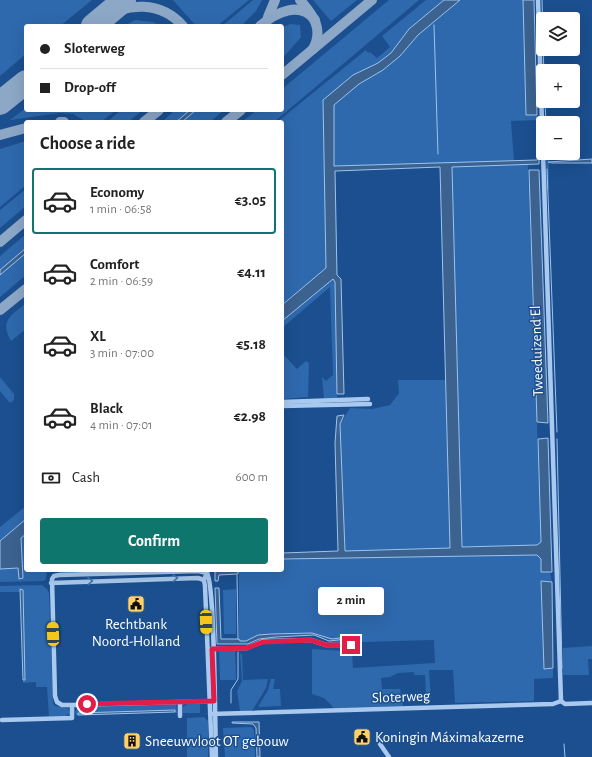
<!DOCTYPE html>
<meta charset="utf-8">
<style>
:root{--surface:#fff;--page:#f6f6f6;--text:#222;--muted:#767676;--line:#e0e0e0;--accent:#0f766e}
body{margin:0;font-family:"Alegreya Sans",sans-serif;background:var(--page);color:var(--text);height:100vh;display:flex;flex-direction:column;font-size:15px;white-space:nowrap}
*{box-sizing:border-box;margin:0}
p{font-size:13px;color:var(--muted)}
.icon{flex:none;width:22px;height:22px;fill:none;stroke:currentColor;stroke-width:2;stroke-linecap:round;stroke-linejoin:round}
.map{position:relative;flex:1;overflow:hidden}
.side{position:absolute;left:24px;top:120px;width:260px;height:452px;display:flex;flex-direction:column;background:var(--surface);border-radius:4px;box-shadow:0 4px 16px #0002}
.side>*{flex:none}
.top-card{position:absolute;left:24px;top:24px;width:260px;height:88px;border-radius:4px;box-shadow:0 4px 16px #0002;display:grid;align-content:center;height:88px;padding:0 16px;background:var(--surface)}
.controls{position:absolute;left:536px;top:12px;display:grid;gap:8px}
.controls a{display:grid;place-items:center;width:44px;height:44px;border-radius:4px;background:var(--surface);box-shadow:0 4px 16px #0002;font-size:20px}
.end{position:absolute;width:18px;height:18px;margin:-9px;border:5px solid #e11d48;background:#fff;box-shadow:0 0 0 2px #fff}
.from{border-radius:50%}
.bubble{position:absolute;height:28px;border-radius:4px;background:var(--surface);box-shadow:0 4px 16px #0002;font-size:13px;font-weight:600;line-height:28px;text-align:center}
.car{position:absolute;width:12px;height:24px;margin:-12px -6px;border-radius:5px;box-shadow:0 0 3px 1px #0007;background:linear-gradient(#f5c518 24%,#345 0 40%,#f5c518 0 76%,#345 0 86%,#f5c518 0)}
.top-card b{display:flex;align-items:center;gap:14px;height:38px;font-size:15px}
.top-card b+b{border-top:1px solid var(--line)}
.top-card i{width:10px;height:10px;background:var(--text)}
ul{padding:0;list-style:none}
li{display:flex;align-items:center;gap:12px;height:66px;margin:0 8px 6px;padding:0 8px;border:2px solid transparent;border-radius:4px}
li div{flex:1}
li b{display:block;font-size:15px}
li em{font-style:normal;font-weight:600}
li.selected{border-color:var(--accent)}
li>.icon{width:36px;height:36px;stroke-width:1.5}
h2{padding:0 16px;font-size:18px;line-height:48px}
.pay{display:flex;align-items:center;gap:10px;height:44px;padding:0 16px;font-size:15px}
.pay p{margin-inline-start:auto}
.primary-button{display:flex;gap:8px;margin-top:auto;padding:8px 16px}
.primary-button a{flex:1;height:46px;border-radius:4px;background:var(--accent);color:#fff;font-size:16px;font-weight:600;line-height:46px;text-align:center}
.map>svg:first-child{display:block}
</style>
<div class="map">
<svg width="592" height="757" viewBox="0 0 592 757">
<rect width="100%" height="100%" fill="#1b4f8f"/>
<g fill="#2e69ad">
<path d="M0 0H92L60 26H26V54L0 76Z"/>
<path d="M173 0H249L217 26H196Z"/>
<path d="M253 0H262L256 11 241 26H222Z"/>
<path d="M313 0H357L331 21Z"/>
<path d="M389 0H419L274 122H242L257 110H282V89Z"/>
<path d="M426 0H444L409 29 391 53 378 63 353 75 323 100 326 268 282 304V122H277L366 50 368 53 370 52 377 58 390 47 382 36Z"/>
<path d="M460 0H523L526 115H537V120L511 121 514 161 334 166V105L359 84 383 70 400 56 418 35Z"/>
<path d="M135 20 153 22 161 26H124Z"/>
<path d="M290 24 300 25 301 37 282 59V28Z"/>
<path d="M26 108V110H116L101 122H87L73 114 60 113 10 120Z"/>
<path d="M121 110H143L128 122H107Z"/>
<path d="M175 110H224L210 122H162Z"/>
<path d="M26 141V185L0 207V149Z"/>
<path d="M549 158V189L546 190V160Z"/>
<path d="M528 164 541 542 538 545 462 547 452 166Z"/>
<path d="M26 189V206L0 228V210Z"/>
<path d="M26 234V275L0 297V256Z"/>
<path d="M336 276 337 398 324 399 322 377 326 381 333 375 330 287 282 328V321Z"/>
<path d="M25 304 26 329 11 341C0 321 10 316 25 304Z"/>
<path d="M282 353 297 369 306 361 309 363 308 397 282 399Z"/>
<path d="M0 377 14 394V400L10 403 0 391Z"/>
<path d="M398 380H446L450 548 345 551 340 424 350 408 372 409 390 405 399 393Z"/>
<path d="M26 506V519L0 541V527Z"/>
<path d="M26 534V570H47L46 579 44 581 0 582V569L19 568V579L23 578 21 538Z"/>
<path d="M537 555 541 559V572H550L552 582 541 581 544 669 553 668V678L534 679V701L455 703 453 670H429L431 699 426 695 425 675H414V672L398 673 390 677 381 678 382 689H400L403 706 334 708 324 698 312 694V649L344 651 348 650V647H360V649L352 650 353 668 435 663 434 640 328 643 329 641 347 639V637L332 639 312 633 273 634 258 635 246 641H239V570H282V559Z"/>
<path d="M50 570H180L61 573 58 572H50Z"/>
<path d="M42 585 47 589 49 593 53 703 55 706 68 708 70 713 66 716H49L47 687H36V682L23 683V680H25L21 589 20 592H0V586Z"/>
<path d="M236 589V634H224L223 590Z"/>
<path d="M592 646V659H588L589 675H563V648Z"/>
<path d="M219 647H235L236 680H220Z"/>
<path d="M240 653 242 655 243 680 268 679 266 688 252 711H240L237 691 242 681Z"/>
<path d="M271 679H275L273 689H280L281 706 258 707 268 690Z"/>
<path d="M200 703V713H183V707L188 704Z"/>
<path d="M176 704 177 713H175V710L78 713V716L75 714V711L81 707Z"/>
<path d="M204 717 208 721V757H187V718Z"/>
<path d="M251 727 254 730 255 757H225L223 728Z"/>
</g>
<g fill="#3c6290" stroke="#9cc4f0">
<path d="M444 0H460L418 35 400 56 383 70 359 84 334 105V166L537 160 539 154V164L452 167 462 547 537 545 541 542 538 439 548 438 552 572H541V559L537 555 282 559V553L338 551 335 443 337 416 344 415 340 424 345 551 450 548 440 167 335 171 337 275 341 279 344 394H337L335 282 333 279 282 321V305L326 268 323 100 353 75 378 63 391 53 409 29Z"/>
<path d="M523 0H534L537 115H526Z"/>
<path d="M190 110H196L182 122H176Z"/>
<path d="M592 159V163H552L548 162Z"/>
<path d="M529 170H539L548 423 537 422Z"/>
<path d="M26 248V253L0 275V270Z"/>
<path d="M26 519V534L21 538 23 578 19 579 18 568 0 569V541Z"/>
<path d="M215 570H238V574L219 575 218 581H215Z"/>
<path d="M541 581 552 582 553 668 544 669Z"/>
<path d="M215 588H219L221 639H239L240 641H246L258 635 272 634 312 633 332 639 347 637V639L329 641 314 635 276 637 259 639 248 644H217Z"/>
<path d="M20 589 23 590 25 680H23Z"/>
<path d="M175 710V712L78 715V713Z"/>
<path d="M232 722H259L260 757H257L256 728 253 724 232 723Z"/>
</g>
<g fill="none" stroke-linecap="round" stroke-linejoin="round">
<g stroke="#9cc4f0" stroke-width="1">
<path d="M542 0 543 34"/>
<path d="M434 25 438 154"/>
<path d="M543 49 544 71"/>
<path d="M545 101 546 123"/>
<path d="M547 153V154"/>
<path d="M547 169 557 432"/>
<path d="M557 439 562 668"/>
<path d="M237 575 238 639"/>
<path d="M231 703V690L238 679V652"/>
<path d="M564 744 565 757"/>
</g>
<g stroke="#8da7c7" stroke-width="10">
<path d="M300 0C313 15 324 29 313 49"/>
<path d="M268 17 275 0"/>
<path d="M101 19C127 2 161 1 183 26"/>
<path d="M260 26C275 13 300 0 315 20"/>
<path d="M282 75 372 0"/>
<path d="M60 122H64"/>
<path d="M144 122 159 110"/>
<path d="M226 122 241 110"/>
<path d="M0 135 26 128"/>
<path d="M0 242 26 220"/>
<path d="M0 310 26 289"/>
</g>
<g stroke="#8da7c7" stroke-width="24">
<path d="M93 26 124 0"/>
<path d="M0 103 26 82"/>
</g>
<g stroke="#a9c9ee" stroke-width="4.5">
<path d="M538 0 561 701"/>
<path d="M282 402 368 399"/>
<path d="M282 406 370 404"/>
<path d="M208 570 204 580 205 586 212 757"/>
<path d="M51 583 198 578 204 580"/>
<path d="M211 649 247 648 263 641 311 640 326 645H351"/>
<path d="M214 701 72 705H62L57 702 55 696 52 579 54 576 59 575 198 571 207 573C215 584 215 732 216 757"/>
<path d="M561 701 565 704 592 703"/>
<path d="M210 714 553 704 561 701"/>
<path d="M180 716V702"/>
<path d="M2 720 72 718V705"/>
<path d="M380 744 389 757"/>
</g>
</g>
<defs><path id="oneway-chevron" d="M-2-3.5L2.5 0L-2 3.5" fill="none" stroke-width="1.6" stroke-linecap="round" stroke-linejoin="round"/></defs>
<g stroke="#4674ac">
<use href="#oneway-chevron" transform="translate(175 578) rotate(-2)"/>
<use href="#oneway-chevron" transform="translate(90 581) rotate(-2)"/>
</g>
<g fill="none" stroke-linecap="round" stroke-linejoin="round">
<path stroke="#e11d48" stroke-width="5" d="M87 704 214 701 212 649 247 648 263 642 311 640 326 645H351"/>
</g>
<defs>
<symbol id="civic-square" viewBox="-11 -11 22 22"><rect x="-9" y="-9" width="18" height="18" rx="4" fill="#ffd166" stroke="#1b4f8f"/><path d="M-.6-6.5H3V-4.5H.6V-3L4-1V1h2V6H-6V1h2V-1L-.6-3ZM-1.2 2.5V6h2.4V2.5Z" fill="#111"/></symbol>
<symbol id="building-square" viewBox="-11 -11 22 22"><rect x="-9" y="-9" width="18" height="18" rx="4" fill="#ffd166" stroke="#1b4f8f"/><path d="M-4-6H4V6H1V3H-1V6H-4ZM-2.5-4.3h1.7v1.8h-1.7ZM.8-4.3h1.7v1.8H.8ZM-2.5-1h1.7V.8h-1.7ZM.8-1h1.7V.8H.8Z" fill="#111"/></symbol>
</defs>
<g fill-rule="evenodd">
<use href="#civic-square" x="126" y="594" width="20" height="20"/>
<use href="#civic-square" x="352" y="727" width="20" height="20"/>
<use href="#building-square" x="122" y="731" width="20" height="20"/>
</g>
<g text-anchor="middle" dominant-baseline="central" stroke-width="3" stroke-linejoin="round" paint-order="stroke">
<g font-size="15" fill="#fff" stroke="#1b4f8f">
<text transform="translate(537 351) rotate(-92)">Tweeduizend El</text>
<text transform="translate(401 697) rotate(-2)">Sloterweg</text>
</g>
<g font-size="15" fill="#fff" stroke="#1b4f8f" text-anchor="start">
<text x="136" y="624" text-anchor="middle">Rechtbank<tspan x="136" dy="17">Noord-Holland</tspan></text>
<text x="375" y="737">Koningin Máximakazerne</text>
<text x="145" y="741">Sneeuwvloot OT gebouw</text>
</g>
</g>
</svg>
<div class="controls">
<a><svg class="icon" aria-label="layers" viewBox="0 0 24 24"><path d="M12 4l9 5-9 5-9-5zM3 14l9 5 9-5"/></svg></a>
<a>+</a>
<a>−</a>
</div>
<i class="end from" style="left:87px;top:704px"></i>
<i class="end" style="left:351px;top:645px"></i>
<div class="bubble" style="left:318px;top:587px;width:66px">2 min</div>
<i class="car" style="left:206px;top:622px;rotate:178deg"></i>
<i class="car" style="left:53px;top:634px;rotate:358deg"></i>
<div class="top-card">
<b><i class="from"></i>Sloterweg</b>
<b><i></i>Drop-off</b>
</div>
<section class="side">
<h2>Choose a ride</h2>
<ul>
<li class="selected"><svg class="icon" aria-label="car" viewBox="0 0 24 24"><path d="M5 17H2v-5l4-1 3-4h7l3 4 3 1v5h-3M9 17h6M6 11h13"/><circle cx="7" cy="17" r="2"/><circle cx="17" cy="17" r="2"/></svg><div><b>Economy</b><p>1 min · 06:58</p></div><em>€3.05</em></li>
<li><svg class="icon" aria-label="car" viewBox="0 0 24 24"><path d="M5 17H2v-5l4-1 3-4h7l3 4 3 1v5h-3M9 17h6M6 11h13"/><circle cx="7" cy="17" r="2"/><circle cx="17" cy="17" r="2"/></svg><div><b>Comfort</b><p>2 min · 06:59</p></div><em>€4.11</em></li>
<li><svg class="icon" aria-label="car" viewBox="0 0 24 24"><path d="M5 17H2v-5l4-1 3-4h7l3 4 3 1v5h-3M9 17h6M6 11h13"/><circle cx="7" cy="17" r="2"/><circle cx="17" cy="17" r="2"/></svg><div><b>XL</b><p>3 min · 07:00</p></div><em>€5.18</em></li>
<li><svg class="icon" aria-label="car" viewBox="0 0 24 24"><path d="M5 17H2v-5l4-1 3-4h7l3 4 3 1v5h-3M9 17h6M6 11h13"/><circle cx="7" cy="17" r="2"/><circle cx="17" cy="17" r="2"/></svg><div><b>Black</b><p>4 min · 07:01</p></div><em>€2.98</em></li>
</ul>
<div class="pay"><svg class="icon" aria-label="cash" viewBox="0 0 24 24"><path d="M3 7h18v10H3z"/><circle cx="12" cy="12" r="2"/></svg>Cash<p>600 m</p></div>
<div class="primary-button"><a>Confirm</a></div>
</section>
</div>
